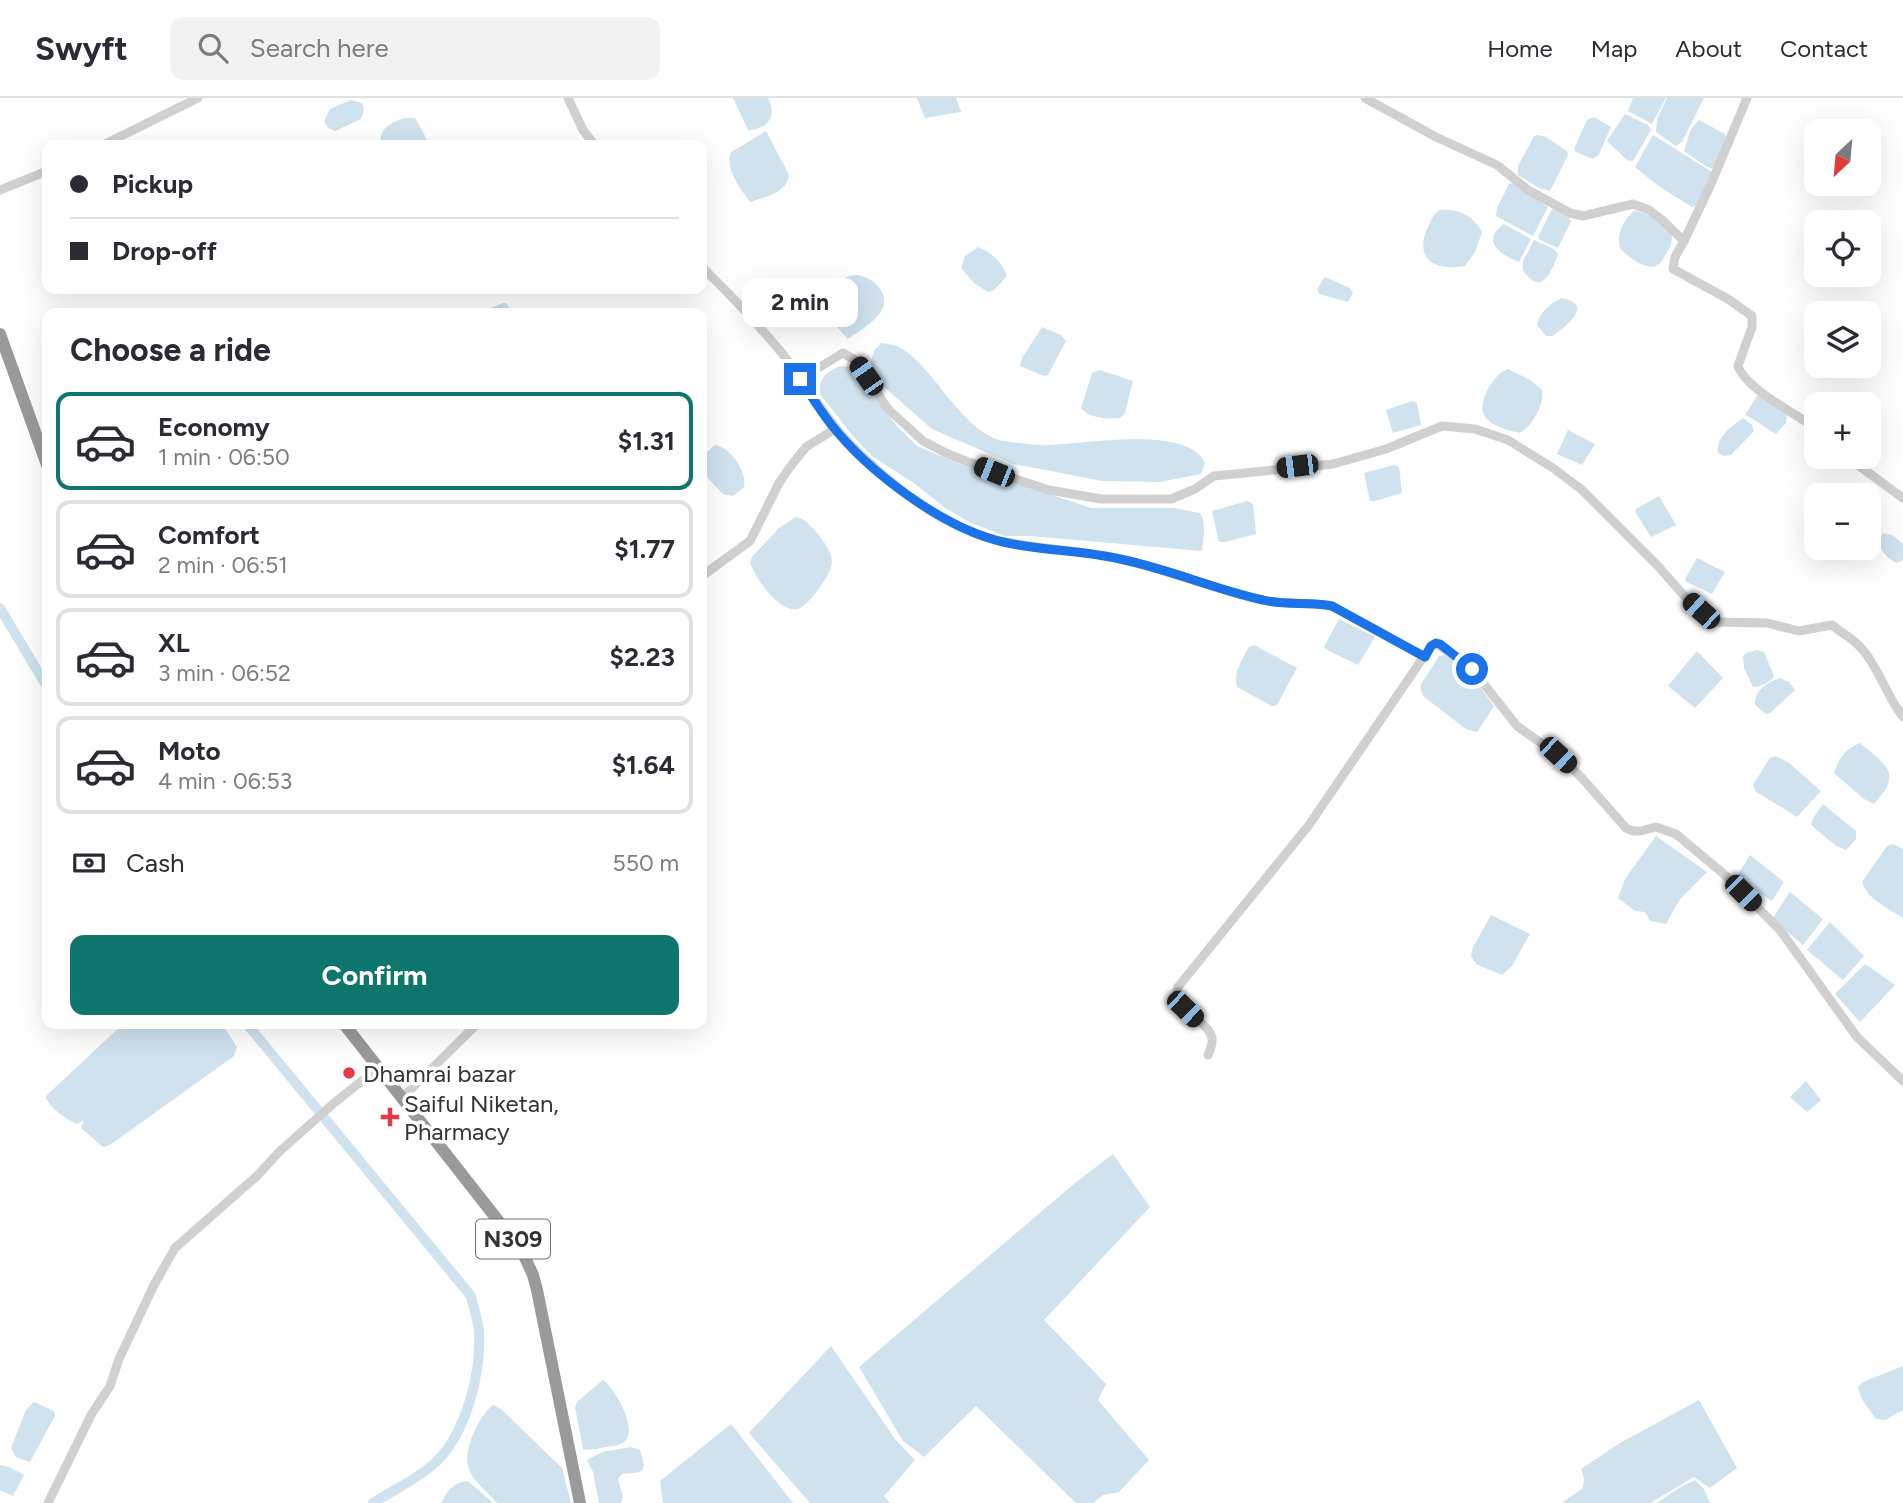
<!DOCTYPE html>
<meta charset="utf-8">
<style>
:root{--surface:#fff;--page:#f2f2f3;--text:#2b2b33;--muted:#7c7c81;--line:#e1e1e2;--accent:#0f766e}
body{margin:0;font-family:Figtree,sans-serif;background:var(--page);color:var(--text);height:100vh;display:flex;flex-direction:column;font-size:26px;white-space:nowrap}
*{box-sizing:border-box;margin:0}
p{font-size:23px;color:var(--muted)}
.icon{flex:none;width:38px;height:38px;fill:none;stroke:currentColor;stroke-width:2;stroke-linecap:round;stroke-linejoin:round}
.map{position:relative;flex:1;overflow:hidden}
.details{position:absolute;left:42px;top:210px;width:665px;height:721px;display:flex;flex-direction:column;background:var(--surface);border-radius:14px;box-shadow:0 7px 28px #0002}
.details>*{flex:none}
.hud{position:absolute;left:42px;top:42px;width:665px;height:154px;border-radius:14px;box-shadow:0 7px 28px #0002;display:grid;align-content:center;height:154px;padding:0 28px;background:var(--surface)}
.needle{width:46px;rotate:206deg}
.fabs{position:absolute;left:1804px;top:21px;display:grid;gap:14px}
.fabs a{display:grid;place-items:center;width:77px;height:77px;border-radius:14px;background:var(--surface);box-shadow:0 7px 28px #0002;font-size:35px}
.end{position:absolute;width:32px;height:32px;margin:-16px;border:9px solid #1a73e8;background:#fff;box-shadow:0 0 0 4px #fff}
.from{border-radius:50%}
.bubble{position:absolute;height:49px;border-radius:14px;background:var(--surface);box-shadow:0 7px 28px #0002;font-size:23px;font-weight:700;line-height:49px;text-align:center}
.car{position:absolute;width:21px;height:42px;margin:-21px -10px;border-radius:9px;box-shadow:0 0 5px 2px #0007;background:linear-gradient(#222 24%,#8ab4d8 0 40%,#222 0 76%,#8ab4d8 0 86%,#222 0)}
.hud b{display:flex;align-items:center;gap:24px;height:66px;font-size:26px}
.hud b+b{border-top:2px solid var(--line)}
.hud i{width:18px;height:18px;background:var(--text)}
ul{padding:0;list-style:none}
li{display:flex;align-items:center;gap:21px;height:98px;margin:0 14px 10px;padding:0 14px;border:4px solid var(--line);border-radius:14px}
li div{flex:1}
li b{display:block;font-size:26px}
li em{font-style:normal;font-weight:700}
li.selected{border-color:var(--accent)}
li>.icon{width:63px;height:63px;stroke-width:1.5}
h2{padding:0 28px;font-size:32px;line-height:84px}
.pay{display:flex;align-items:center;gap:18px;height:77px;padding:0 28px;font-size:26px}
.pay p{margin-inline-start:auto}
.action{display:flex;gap:14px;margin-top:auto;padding:14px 28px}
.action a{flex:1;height:80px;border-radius:14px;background:var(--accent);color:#fff;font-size:28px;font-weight:700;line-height:80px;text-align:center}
header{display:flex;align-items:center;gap:42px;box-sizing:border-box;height:98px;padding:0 35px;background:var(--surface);border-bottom:2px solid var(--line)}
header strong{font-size:33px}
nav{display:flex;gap:38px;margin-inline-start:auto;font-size:24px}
.search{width:490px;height:63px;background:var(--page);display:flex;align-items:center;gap:18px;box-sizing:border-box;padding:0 24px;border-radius:14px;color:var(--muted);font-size:26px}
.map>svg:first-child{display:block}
</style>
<header>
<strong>Swyft</strong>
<div class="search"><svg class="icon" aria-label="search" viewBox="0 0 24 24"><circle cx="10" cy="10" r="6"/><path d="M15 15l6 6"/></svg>Search here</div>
<nav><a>Home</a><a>Map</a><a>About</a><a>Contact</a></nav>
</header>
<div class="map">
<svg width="1903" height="1405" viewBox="0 0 1903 1405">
<rect width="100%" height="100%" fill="#fff"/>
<g fill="#cfe2ee">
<path d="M733 0H768C778 18 767 32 748 32Z"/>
<path d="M917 0H956L961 14 925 20Z"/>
<path d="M1633 0H1666L1652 26 1628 13Z"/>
<path d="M1667 0H1704L1682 44 1676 48 1656 34 1657 21Z"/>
<path d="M351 2 362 5 364 11 361 21 335 33 328 30 324 23 330 11Z"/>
<path d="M1625 16 1648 27 1651 32 1633 63 1627 62 1607 43Z"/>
<path d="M1594 19 1611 29 1599 56 1593 61 1576 54 1574 51 1587 22Z"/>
<path d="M404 20H415L430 47H381C378 31 390 25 404 20Z"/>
<path d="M1699 22 1725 36 1726 40 1714 71 1707 69 1684 53 1691 31Z"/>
<path d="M766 33 789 77C786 96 766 98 750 104 740 90 726 73 730 55Z"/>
<path d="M1538 37 1546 39 1567 53 1568 57 1550 93 1539 90 1518 77V68L1534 38Z"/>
<path d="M1653 37 1712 74 1698 107 1692 109 1660 89 1635 69Z"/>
<path d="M1513 85 1548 109 1533 138 1496 118 1497 110 1509 86Z"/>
<path d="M1552 111 1567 117 1571 123 1558 150 1540 142 1538 139Z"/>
<path d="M1439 112C1458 110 1473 117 1482 134L1475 154 1465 168C1437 173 1414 163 1427 131 1430 124 1433 117 1439 112Z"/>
<path d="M1634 113C1648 114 1666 126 1672 139 1672 147 1668 153 1663 161 1653 179 1630 161 1620 150 1616 137 1624 121 1634 113Z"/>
<path d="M1504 126 1531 141 1519 164C1502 157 1479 144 1504 126Z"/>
<path d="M1534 142 1552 150 1558 156C1552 173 1541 200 1523 172V163Z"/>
<path d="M978 149C991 154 1003 165 1007 178L993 193 988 194 974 185 961 170 965 158Z"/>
<path d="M857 177C867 179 874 182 880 191 896 213 863 230 848 241 834 224 808 205 832 188 841 181 846 178 857 177Z"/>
<path d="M1325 179 1350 190 1353 195 1348 204 1319 196 1317 191Z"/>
<path d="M1561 200C1596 206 1566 228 1553 238H1546L1537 227C1539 215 1550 206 1561 200Z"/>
<path d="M506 205 513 215H479L503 205Z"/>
<path d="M1042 229 1061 237 1066 243 1048 277 1044 278 1020 268 1022 260Z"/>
<path d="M881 245C886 246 892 246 897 248 932 264 962 336 1004 343 1016 345 1030 347 1042 347 1078 348 1187 325 1205 365L1201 376 1160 384 1103 383 1013 366 932 331 883 288 873 272 871 263 874 253Z"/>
<path d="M840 268 851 269 896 327 917 348 960 366 1091 410H1174L1200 415C1207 426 1203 440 1202 453L1030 438H1005L971 425 945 410 915 386 872 358 853 338 819 295C820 279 826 274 840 268Z"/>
<path d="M1508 271 1530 282 1542 292C1544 307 1533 327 1520 335 1508 332 1491 329 1484 317 1477 304 1495 274 1508 271Z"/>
<path d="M1100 272 1133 283 1125 315 1120 320C1107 321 1091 321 1081 310L1092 275Z"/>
<path d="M1758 297 1787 314 1786 325 1776 336 1746 317V315Z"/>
<path d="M1412 303 1417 305 1421 327 1393 335 1386 312Z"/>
<path d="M1743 320 1752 327 1754 333 1731 357 1723 358 1718 355C1716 338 1731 329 1743 320Z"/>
<path d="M1568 332 1595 346 1582 367 1557 356Z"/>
<path d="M715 347C730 349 747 373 744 389L733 398 723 396 702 374V358Z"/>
<path d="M1394 367 1399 369 1402 395 1375 403H1370L1364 375Z"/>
<path d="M1659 398 1676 427 1651 439 1635 414 1636 411Z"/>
<path d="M1247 403 1253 406 1256 436 1225 444H1219L1212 413Z"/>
<path d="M1869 416C1881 428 1879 436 1869 448Z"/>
<path d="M796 419C805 421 811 428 817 435 823 443 832 453 832 464 832 476 809 507 798 511 780 516 754 479 750 464L752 459 779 430Z"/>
<path d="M1883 435 1894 438 1903 446V462L1896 465C1887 460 1879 452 1879 442Z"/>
<path d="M1697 460 1725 474 1712 496 1686 484 1685 481Z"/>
<path d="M1339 521 1375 539 1358 567 1329 553 1324 549Z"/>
<path d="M1254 547 1297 570 1277 607 1272 608 1237 589C1233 574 1242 562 1249 549Z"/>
<path d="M1757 552 1764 554 1774 578C1771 584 1760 589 1753 589L1744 570 1743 558 1746 555Z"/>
<path d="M1697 553 1723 580 1695 610 1668 588Z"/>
<path d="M1446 557 1469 574 1494 608 1477 634 1466 631 1423 598 1420 588 1439 558Z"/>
<path d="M1780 580 1789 584 1795 592 1770 615 1766 616 1755 607C1754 593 1767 584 1780 580Z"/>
<path d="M1860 645C1887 668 1903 675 1874 706L1864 701 1834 675C1838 661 1847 649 1860 645Z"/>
<path d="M1776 658 1789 665 1821 693 1797 719 1755 693 1753 687 1770 660Z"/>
<path d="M1823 706 1856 733V741L1846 752 1836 748 1811 727 1813 720Z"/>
<path d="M1656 738 1707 774 1680 801 1666 826 1650 823 1645 814 1635 813 1618 800 1625 781Z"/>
<path d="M1893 746 1903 751V820C1889 811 1867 801 1862 784L1887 748Z"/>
<path d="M1750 757 1784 784 1772 803 1736 779Z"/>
<path d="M1790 794 1823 821 1803 847 1772 821Z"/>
<path d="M1491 817 1530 836 1512 868 1502 877 1476 866 1471 858 1473 849Z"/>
<path d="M1830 824 1864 858 1843 882 1807 852Z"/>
<path d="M1865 866 1895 887 1860 924 1835 896Z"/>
<path d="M123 926H222L237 949 234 958 110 1047 103 1049 81 1030 84 1022 77 1026C66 1021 51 1011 46 1000L47 997Z"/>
<path d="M1806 983 1821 1002 1807 1014 1790 999Z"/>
<path d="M1113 1056 1150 1109 1044 1222 1106 1286 1098 1302 1149 1362 1119 1394 1103 1397 1093 1405H1076L976 1308 924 1359 903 1343 859 1269 1075 1085Z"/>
<path d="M831 1248 895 1341 915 1362 884 1398 890 1405H810L749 1335Z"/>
<path d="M1903 1268V1312L1885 1322 1876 1321 1861 1300 1858 1289 1863 1284Z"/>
<path d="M603 1282C615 1290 637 1330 626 1342 621 1348 612 1348 605 1349 597 1351 590 1353 583 1351L575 1309 578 1303Z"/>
<path d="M1699 1302 1737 1370 1710 1390 1694 1379 1650 1405H1562L1583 1390 1584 1380 1581 1371 1620 1345Z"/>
<path d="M34 1304 54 1313 55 1318 30 1364 16 1359 11 1350 26 1312Z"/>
<path d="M493 1307 501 1311 562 1370 571 1405H497C472 1378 458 1373 474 1334 479 1324 484 1314 493 1307Z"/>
<path d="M731 1326 793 1405H663L660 1383Z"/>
<path d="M631 1349 640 1352C648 1376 643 1374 622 1376L618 1381 623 1399 621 1405H599L593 1374 587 1362 602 1354Z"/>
<path d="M0 1367 9 1369 24 1377 13 1398 0 1392Z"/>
<path d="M1695 1382 1704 1391 1710 1405H1657L1679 1390Z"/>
<path d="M468 1383 493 1405H441C447 1393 453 1384 468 1383Z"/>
</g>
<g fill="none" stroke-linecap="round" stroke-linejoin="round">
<g stroke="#cfe2ee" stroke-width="10">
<path d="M0 510 47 589"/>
<path d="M247 926 471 1198C473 1210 479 1223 479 1235 481 1276 466 1335 436 1364 418 1381 393 1392 373 1405"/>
</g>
<g stroke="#d0d0d0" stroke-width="9">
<path d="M568 0 583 32 595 47"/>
<path d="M1365 0 1436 39 1497 67 1528 92 1570 115 1583 118 1633 106 1649 112 1661 121 1684 143 1675 159 1673 171 1728 201 1752 218V229L1738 268C1746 291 1796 316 1816 330"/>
<path d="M103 47 198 0"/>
<path d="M0 92 47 73"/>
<path d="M1684 143 1711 86 1747 0"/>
<path d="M702 169C730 196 756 224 781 254 807 286 825 322 855 351 897 392 947 433 1006 444 1044 452 1083 452 1121 461 1170 472 1215 492 1263 502 1286 508 1309 503 1332 508L1425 559"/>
<path d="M800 281 843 255 855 262 888 311 923 343 948 356 994 374 1049 392 1101 401H1171L1195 391 1214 378 1333 366 1386 351 1442 328 1475 331 1508 342 1553 370 1581 391 1657 467 1688 502 1713 524 1767 525 1799 533 1832 527C1839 533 1848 538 1855 544 1877 563 1885 596 1903 619"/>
<path d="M1847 359 1903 400"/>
<path d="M702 478 750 443 779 385 790 369 806 349 835 331"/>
<path d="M1208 957C1210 952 1213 946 1212 940 1209 922 1172 915 1178 889L1309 727 1431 548 1436 545 1472 571 1517 628 1558 657 1581 679 1626 730 1633 733H1641L1656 729 1676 736 1725 777 1780 832 1857 939 1903 983"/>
<path d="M402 1000 477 926"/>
<path d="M48 1405 91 1317 110 1288 119 1261 154 1187 175 1150 257 1078 280 1053 334 1005 378 970"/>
</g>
<g stroke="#9a9a9a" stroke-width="12">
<path d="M0 236 47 367"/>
<path d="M344 926 522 1153 533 1177 537 1192 580 1405"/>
</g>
</g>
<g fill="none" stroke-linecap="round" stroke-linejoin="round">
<path stroke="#1a73e8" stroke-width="9" d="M800 281C810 296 819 311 830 325 868 374 943 430 1003 444 1042 453 1081 452 1120 461 1169 471 1214 491 1263 502 1286 508 1309 503 1332 508L1425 559 1431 548 1436 545 1440 546 1472 571"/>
</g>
<g fill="#e63946" stroke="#fff" stroke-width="2.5">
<circle cx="349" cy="975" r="7"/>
<path d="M386.5 1008.5h7v7h7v7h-7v7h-7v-7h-7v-7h7z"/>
</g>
<g text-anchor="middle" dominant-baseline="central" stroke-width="7" stroke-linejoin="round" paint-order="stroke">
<rect fill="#fff" stroke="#707070" stroke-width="2" x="476" y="1121.5" width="74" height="39" rx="5"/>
<g font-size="23" font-weight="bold" fill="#333">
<text x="513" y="1141">N309</text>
</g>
<g font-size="24" fill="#333" stroke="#fff" text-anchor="start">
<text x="363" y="975">Dhamrai bazar</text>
<text x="404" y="1005">Saiful Niketan,<tspan x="404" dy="28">Pharmacy</tspan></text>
</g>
</g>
</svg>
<div class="fabs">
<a><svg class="needle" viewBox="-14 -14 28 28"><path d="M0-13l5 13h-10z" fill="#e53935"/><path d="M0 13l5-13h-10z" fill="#7c7c81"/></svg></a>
<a><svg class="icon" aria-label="locate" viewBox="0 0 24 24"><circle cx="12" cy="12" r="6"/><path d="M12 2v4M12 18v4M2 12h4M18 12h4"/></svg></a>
<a><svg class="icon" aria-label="layers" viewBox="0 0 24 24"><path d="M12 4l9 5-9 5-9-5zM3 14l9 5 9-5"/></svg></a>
<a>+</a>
<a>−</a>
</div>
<i class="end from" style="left:1472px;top:571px"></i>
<i class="end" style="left:800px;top:281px"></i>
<div class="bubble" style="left:742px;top:180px;width:116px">2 min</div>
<i class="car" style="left:866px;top:278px;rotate:325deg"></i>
<i class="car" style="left:1297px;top:368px;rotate:263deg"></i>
<i class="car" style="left:994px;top:374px;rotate:292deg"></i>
<i class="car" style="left:1701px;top:513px;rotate:312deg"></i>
<i class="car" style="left:1558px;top:657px;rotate:133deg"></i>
<i class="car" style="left:1743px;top:795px;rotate:135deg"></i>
<i class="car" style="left:1185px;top:911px;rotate:134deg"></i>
<div class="hud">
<b><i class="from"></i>Pickup</b>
<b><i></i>Drop-off</b>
</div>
<section class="details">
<h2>Choose a ride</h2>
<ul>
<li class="selected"><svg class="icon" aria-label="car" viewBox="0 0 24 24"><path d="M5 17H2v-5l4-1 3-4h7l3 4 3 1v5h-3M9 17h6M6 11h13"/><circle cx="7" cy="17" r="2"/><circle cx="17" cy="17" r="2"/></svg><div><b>Economy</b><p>1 min · 06:50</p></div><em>$1.31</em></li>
<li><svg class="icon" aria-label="car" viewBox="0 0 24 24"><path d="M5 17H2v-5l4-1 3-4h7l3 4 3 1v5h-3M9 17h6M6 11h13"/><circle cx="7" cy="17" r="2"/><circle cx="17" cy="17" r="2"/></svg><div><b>Comfort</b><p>2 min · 06:51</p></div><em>$1.77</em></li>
<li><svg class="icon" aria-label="car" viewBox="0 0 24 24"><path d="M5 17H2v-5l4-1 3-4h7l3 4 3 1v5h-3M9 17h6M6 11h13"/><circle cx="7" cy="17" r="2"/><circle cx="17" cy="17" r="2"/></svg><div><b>XL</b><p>3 min · 06:52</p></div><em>$2.23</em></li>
<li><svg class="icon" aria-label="car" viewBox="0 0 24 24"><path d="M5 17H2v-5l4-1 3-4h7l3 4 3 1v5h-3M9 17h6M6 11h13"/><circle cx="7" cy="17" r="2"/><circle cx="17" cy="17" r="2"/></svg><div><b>Moto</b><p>4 min · 06:53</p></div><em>$1.64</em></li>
</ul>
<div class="pay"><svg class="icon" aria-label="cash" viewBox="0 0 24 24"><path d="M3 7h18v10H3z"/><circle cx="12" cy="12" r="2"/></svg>Cash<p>550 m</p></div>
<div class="action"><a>Confirm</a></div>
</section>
</div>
